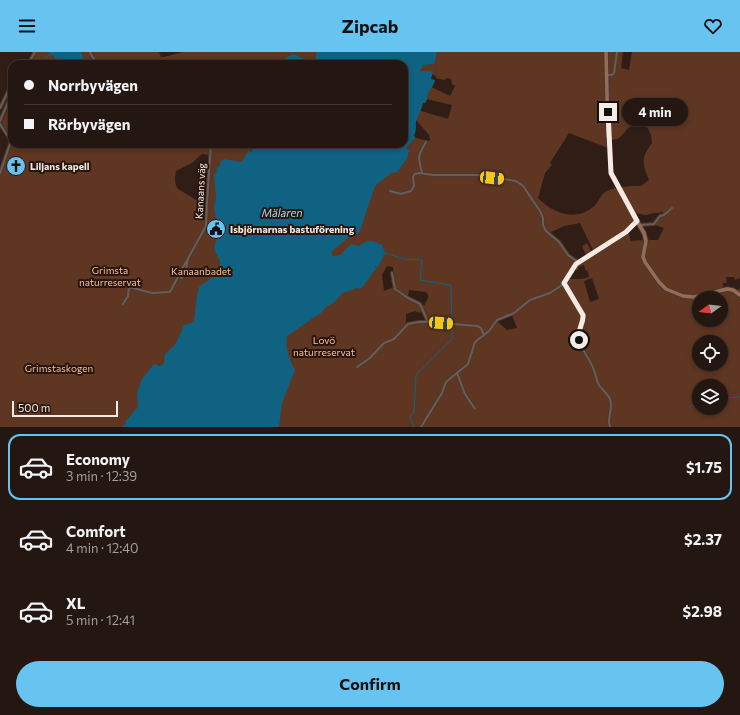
<!DOCTYPE html>
<meta charset="utf-8">
<style>
:root{--surface:#241610;--page:#30231e;--text:#f1f3f6;--muted:#a39f9f;--line:#413530;--accent:#67c4f0}
body{margin:0;font-family:Commissioner,sans-serif;background:var(--page);color:var(--text);height:100vh;display:flex;flex-direction:column;font-size:15px;white-space:nowrap}
*{box-sizing:border-box;margin:0}
p{font-size:13px;color:var(--muted)}
.icon{flex:none;width:22px;height:22px;fill:none;stroke:currentColor;stroke-width:2;stroke-linecap:round;stroke-linejoin:round}
.map{position:relative;height:375px;overflow:hidden}
.details{display:flex;flex-direction:column;background:var(--surface);flex:1}
.details>*{flex:none}
.hud{position:absolute;left:8px;top:8px;width:400px;height:88px;border-radius:12px;box-shadow:0 2px 6px #0003,0 0 0 1px var(--line);display:grid;align-content:center;height:88px;padding:0 16px;background:var(--surface)}
.needle{width:26px;rotate:255deg}
.fabs{position:absolute;left:692px;top:239px;display:grid;gap:8px}
.fabs a{display:grid;place-items:center;width:36px;height:36px;border-radius:50%;background:var(--surface);box-shadow:0 2px 6px #0003,0 0 0 1px var(--line);font-size:20px}
.scale{position:absolute;left:12px;bottom:10px;width:106px;box-sizing:border-box;padding-left:4px;border:2px solid #f6eae4;border-top:0;font-size:11px;line-height:14px;white-space:nowrap;color:#f6eae4;-webkit-text-stroke:3px #26150d;paint-order:stroke}
.end{position:absolute;width:18px;height:18px;margin:-9px;border:5px solid #f6eae4;background:#111;box-shadow:0 0 0 2px #111}
.from{border-radius:50%}
.bubble{position:absolute;height:28px;border-radius:14px;background:var(--surface);box-shadow:0 2px 6px #0003,0 0 0 1px var(--line);font-size:13px;font-weight:700;line-height:28px;text-align:center}
.car{position:absolute;width:12px;height:24px;margin:-12px -6px;border-radius:5px;box-shadow:0 0 3px 1px #0007;background:linear-gradient(#f5c518 24%,#345 0 40%,#f5c518 0 76%,#345 0 86%,#f5c518 0)}
.hud b{display:flex;align-items:center;gap:14px;height:38px;font-size:15px}
.hud b+b{border-top:1px solid var(--line)}
.hud i{width:10px;height:10px;background:var(--text)}
ul{padding:7px 0 0;list-style:none}
li{display:flex;align-items:center;gap:12px;height:66px;margin:0 8px 6px;padding:0 8px;border:2px solid transparent;border-radius:12px}
li div{flex:1}
li b{display:block;font-size:15px}
li em{font-style:normal;font-weight:700}
li.current{border-color:var(--accent)}
li>.icon{width:36px;height:36px;stroke-width:1.5}
.button{display:flex;gap:8px;margin-top:auto;padding:8px 16px}
.button a{flex:1;height:46px;border-radius:24px;background:var(--accent);color:#111;font-size:16px;font-weight:700;line-height:46px;text-align:center}
header{display:flex;justify-content:space-between;align-items:center;height:52px;padding:0 16px;background:var(--accent);color:#111;font-size:18px;font-weight:700}
.map>svg:first-child{display:block}
</style>
<header><svg class="icon" aria-label="menu" viewBox="0 0 24 24"><path d="M4 6h16M4 12h16M4 18h16"/></svg>Zipcab<svg class="icon" aria-label="heart" viewBox="0 0 24 24"><path d="M12 20l-8-8c-3-5 5-10 8-4 3-6 11-1 8 4z"/></svg></header>
<div class="map">
<svg width="740" height="375" viewBox="0 0 740 375">
<rect width="100%" height="100%" fill="#301e16"/>
<g fill="#5f3621" fill-rule="evenodd">
<path d="M37 0H159L161 5H164L183 0H350L340 12H30Z"/>
<path d="M383 0H623L621 16 629 18 632 0H740V226L735 228 734 225H726L727 231H723V237H731L736 239 740 236V375H200L247 265 332 92H404V12H376ZM431 22 436 24V26L444 28 447 26 451 27 452 32 455 34 450 44 427 33ZM422 46 452 53 448 67 418 58ZM412 61 418 64 416 68 429 83 430 88 428 89 416 86 409 81ZM645 71 651 83 652 91C641 105 642 112 649 128L641 134C629 134 618 134 607 139 601 141 599 150 593 155 575 170 553 161 538 146L545 121 552 113 550 111 569 81 611 97V88C625 87 622 78 632 74 636 72 641 72 645 71ZM661 159 663 161 655 173 664 176 658 188H649L648 190 645 184 646 182 636 162C640 161 642 163 646 163 651 162 654 160 660 161ZM580 171 594 200 592 201 587 191 582 194 586 203 591 201 581 208 572 205 549 181 564 174ZM637 171 645 188 631 189 628 180ZM584 213 585 217 588 220 589 225 582 227H569L574 218H578V215ZM387 214 393 215 394 235 384 239 382 223ZM592 226 599 247 590 250 584 229ZM409 238 426 240 428 242V246L424 254 419 249 408 244ZM714 243 717 246H721V268H699V246H709V245ZM422 258 426 269H422L406 272V262L415 259 420 261ZM512 263 517 276 507 278 498 270 501 267ZM699 290H721V312H699ZM699 334H721V356H699Z"/>
<path d="M12 45V88L2 71Z"/>
<path d="M12 92H276L242 182 147 375H0V123ZM202 102 209 103 205 151 196 148 178 137C174 133 175 124 176 119L192 111Z"/>
</g>
<g fill="#106282">
<path d="M49 0H81L84 7 92 12H73L70 10 57 9V6L55 7 54 4 51 3 42 7 50 2Z"/>
<path d="M317 0H437L434 12 423 13 420 19H433L431 27 435 28C434 35 426 40 427 48L425 51H423C422 57 419 61 417 67 414 73 418 76 414 83L415 86 406 96 409 99 406 109C400 113 400 122 391 121L375 134 360 179 355 184 349 185 331 200 333 204 340 203 351 192 359 194C368 187 372 188 382 193L385 201 378 215 374 214V215L377 216 376 217C370 223 367 231 360 237L357 236 341 242 336 249 326 255 322 260 287 284C285 295 289 308 295 318L282 351 279 375H122L126 371 125 370 138 355 137 341 142 327 154 312 160 314 164 311 165 302 175 293 184 273 194 270 197 242 199 235 210 227 221 211C216 200 210 196 219 185L214 155 216 145 214 123 217 120 216 117 220 113 221 109 224 107 242 110 248 99 252 100 254 92H404V12H278C283 9 289 1 296 3 301 5 301 7 306 7L311 11 315 7Z"/>
</g>
<g fill="none" stroke-linecap="round" stroke-linejoin="round">
<g stroke="#106282" stroke-width="1">
<path d="M385 201 404 207 422 208 420 228 450 233 451 235 452 271"/>
<path d="M721 346 740 345"/>
<path d="M689 355 699 352"/>
<path d="M414 375 410 364 414 360 416 323 452 287V273"/>
</g>
<defs>
<g id="street">
<path d="M90 0C97 17 104 7 116 12"/>
<path d="M28 12 35 0"/>
<path d="M607 23H612L614 21 617 0"/>
<path d="M0 56 12 31"/>
<path d="M0 69 12 41"/>
<path d="M0 72 11 89 0 121"/>
<path d="M422 121C418 103 417 106 426 90"/>
<path d="M390 139 401 142 411 139 414 134 413 125 415 122 419 121 433 123H477L516 129 523 134 540 159 543 166V173L546 179 559 190 568 203 579 211"/>
<path d="M640 173 654 172 660 164 664 163 672 156"/>
<path d="M188 206 185 223 181 226 180 221 206 174 207 150 211 92"/>
<path d="M392 221 395 237 408 246 420 252 428 270 477 274 481 276 484 283"/>
<path d="M565 231 583 263C584 272 577 277 579 287 581 298 590 307 594 318 596 323 596 328 599 333 602 338 608 342 610 347 614 357 606 366 610 375"/>
<path d="M123 252 128 244 129 235 152 241 170 240 179 223"/>
<path d="M357 315 370 306 384 291 394 287 408 272 419 270H428"/>
<path d="M457 321 465 342 475 357"/>
<path d="M421 375 442 341 446 330 468 312 475 290 489 279 497 268 514 261 530 248 550 241 565 231 576 212 626 180 637 169 611 121 608 84"/>
</g>
<g id="secondary">
<path d="M606 0 608 84"/>
<path d="M637 169 644 181 646 189 643 205 645 210 659 230 666 237 683 244 694 245 727 237 733 238 740 243"/>
</g>
</defs>
<use href="#street" stroke="#483a34" stroke-width="4"/>
<use href="#secondary" stroke="#483a34" stroke-width="5.5"/>
<use href="#street" stroke="#705b51" stroke-width="2"/>
<use href="#secondary" stroke="#976c57" stroke-width="3.5"/>
</g>
<g fill="none" stroke-linecap="round" stroke-linejoin="round">
<path stroke="#f6eae4" stroke-width="5" d="M579 288C577 276 584 272 583 263L564 231 576 212 626 180 637 169 611 121 608 60"/>
</g>
<defs>
<symbol id="church-disc" viewBox="-11 -11 22 22"><circle r="9.5" fill="#67c4f0" stroke="#26150d"/><path d="M-1.2-6h2.4v3.5h3.3v2.4h-3.3V6h-2.4V-.1h-3.3v-2.4h3.3Z" fill="#111"/></symbol>
<symbol id="civic-disc" viewBox="-11 -11 22 22"><circle r="9.5" fill="#67c4f0" stroke="#26150d"/><path d="M-.6-6.5H3V-4.5H.6V-3L4-1V1h2V6H-6V1h2V-1L-.6-3ZM-1.2 2.5V6h2.4V2.5Z" fill="#111"/></symbol>
</defs>
<g fill-rule="evenodd">
<use href="#church-disc" x="5" y="103" width="22" height="22"/>
<use href="#civic-disc" x="205" y="166" width="22" height="22"/>
</g>
<g text-anchor="middle" dominant-baseline="central" stroke-width="4" stroke-linejoin="round" paint-order="stroke">
<g font-size="10" font-weight="bold" fill="#f6eae4" stroke="#26150d" text-anchor="start">
<text x="30" y="114">Liljans kapell</text>
<text x="230" y="177">Isbjörnarnas bastuförening</text>
</g>
<g font-size="10" fill="#f6eae4" stroke="#26150d">
<text transform="translate(200 139) rotate(-87)">Kanaans väg</text>
</g>
<g font-size="10" fill="#fcbd9e" stroke="#26150d">
<text x="110" y="218">Grimsta<tspan x="110" dy="12">naturreservat</tspan></text>
<text x="201" y="219">Kanaanbadet</text>
<text x="324" y="288">Lovö<tspan x="324" dy="12">naturreservat</tspan></text>
<text x="59" y="316">Grimstaskogen</text>
</g>
<g font-size="11" font-style="italic" fill="#addaf1" stroke="#26150d">
<text x="282" y="160">Mälaren</text>
</g>
</g>
</svg>
<div class="fabs">
<a><svg class="needle" viewBox="-14 -14 28 28"><path d="M0-13l5 13h-10z" fill="#e53935"/><path d="M0 13l5-13h-10z" fill="#a39f9f"/></svg></a>
<a><svg class="icon" aria-label="locate" viewBox="0 0 24 24"><circle cx="12" cy="12" r="6"/><path d="M12 2v4M12 18v4M2 12h4M18 12h4"/></svg></a>
<a><svg class="icon" aria-label="layers" viewBox="0 0 24 24"><path d="M12 4l9 5-9 5-9-5zM3 14l9 5 9-5"/></svg></a>
</div>
<div class="scale">500 m</div>
<i class="end from" style="left:579px;top:288px"></i>
<i class="end" style="left:608px;top:60px"></i>
<div class="bubble" style="left:622px;top:46px;width:66px">4 min</div>
<i class="car" style="left:492px;top:126px;rotate:96deg"></i>
<i class="car" style="left:441px;top:271px;rotate:94deg"></i>
<div class="hud">
<b><i class="from"></i>Norrbyvägen</b>
<b><i></i>Rörbyvägen</b>
</div>
</div>
<section class="details">
<ul>
<li class="current"><svg class="icon" aria-label="car" viewBox="0 0 24 24"><path d="M5 17H2v-5l4-1 3-4h7l3 4 3 1v5h-3M9 17h6M6 11h13"/><circle cx="7" cy="17" r="2"/><circle cx="17" cy="17" r="2"/></svg><div><b>Economy</b><p>3 min · 12:39</p></div><em>$1.75</em></li>
<li><svg class="icon" aria-label="car" viewBox="0 0 24 24"><path d="M5 17H2v-5l4-1 3-4h7l3 4 3 1v5h-3M9 17h6M6 11h13"/><circle cx="7" cy="17" r="2"/><circle cx="17" cy="17" r="2"/></svg><div><b>Comfort</b><p>4 min · 12:40</p></div><em>$2.37</em></li>
<li><svg class="icon" aria-label="car" viewBox="0 0 24 24"><path d="M5 17H2v-5l4-1 3-4h7l3 4 3 1v5h-3M9 17h6M6 11h13"/><circle cx="7" cy="17" r="2"/><circle cx="17" cy="17" r="2"/></svg><div><b>XL</b><p>5 min · 12:41</p></div><em>$2.98</em></li>
</ul>
<div class="button"><a>Confirm</a></div>
</section>
